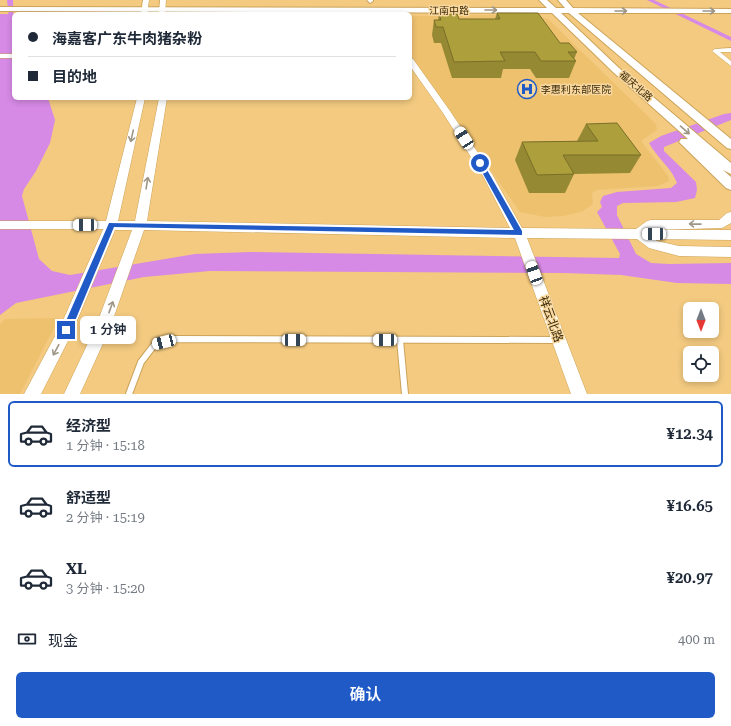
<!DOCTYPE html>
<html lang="zh">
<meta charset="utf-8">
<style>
:root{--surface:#fff;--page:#f6f6f7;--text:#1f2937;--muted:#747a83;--line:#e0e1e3;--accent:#1f5ac7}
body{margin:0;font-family:"Roboto Serif","Noto Sans SC",serif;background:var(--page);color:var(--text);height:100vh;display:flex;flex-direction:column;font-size:15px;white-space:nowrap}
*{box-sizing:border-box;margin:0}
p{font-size:13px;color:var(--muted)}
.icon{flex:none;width:22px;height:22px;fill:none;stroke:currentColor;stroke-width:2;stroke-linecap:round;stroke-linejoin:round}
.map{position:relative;height:394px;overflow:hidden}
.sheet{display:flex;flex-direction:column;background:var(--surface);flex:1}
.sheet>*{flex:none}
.guide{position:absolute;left:12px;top:12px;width:400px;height:88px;border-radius:6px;box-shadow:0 2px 6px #0003;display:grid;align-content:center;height:88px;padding:0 16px;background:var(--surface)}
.needle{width:26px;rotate:180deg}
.tools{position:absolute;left:683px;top:302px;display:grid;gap:8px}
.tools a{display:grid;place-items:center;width:36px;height:36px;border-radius:6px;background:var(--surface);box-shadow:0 2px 6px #0003;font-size:20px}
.end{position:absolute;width:18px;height:18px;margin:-9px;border:5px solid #1f5ac7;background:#fff;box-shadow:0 0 0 2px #fff}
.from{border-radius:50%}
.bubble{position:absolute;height:28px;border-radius:6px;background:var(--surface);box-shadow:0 2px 6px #0003;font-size:13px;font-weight:600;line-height:28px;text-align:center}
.car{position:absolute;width:12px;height:24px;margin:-12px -6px;border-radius:5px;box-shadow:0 0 3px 1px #0007;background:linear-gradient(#fff 24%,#345 0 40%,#fff 0 76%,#345 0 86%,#fff 0)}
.guide b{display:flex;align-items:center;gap:14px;height:38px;font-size:15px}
.guide b+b{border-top:1px solid var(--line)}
.guide i{width:10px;height:10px;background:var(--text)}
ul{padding:7px 0 0;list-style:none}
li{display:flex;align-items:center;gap:12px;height:66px;margin:0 8px 6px;padding:0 8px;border:2px solid transparent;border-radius:6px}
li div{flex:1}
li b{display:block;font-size:15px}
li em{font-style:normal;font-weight:600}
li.selected{border-color:var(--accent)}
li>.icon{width:36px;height:36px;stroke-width:1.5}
.pay{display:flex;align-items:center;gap:10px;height:44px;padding:0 16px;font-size:15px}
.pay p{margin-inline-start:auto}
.action{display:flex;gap:8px;margin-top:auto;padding:8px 16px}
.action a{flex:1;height:46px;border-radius:6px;background:var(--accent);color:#fff;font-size:16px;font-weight:600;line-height:46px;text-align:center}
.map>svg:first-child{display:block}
</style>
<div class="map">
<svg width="731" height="394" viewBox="0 0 731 394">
<rect width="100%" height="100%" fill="#f3ca80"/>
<g fill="#eec16f">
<path d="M502 15 535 16 548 19 656 124 657 130 641 141 668 176 669 181 658 186 597 190 592 193 593 204 583 211 564 216 545 217 520 212 410 54V16Z"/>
<path d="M59 318 20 394H0V324L5 319Z"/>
</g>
<path fill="#d689e5" d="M0 14H29H14V98H48L55 120 50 143 36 171 24 189 22 196 39 259 52 271 70 275 195 254 251 252 619 258 620 254 597 212 602 207 600 202 603 196 617 192 671 188 677 183C671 167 657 158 649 143L661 136 724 114 731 113V120L664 147V151L696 182 697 190 695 198 676 202 623 203 617 206V215L636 254 651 263 669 264 731 263V284L677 283 621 275 564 273 210 271 144 277 16 303 0 315Z"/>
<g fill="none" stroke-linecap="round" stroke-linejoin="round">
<g fill="#d689e5" fill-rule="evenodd">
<path d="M7 0H13L14 41 11 39Z"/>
<path d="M647 0H654L731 37V41Z"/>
</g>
<defs>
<g id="service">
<path d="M400 340 405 394"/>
<path d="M129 394 141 362 155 344 172 339 557 340"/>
</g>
<g id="minor">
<path d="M731 48V52H720L731 61V66L712 51 715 49Z"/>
<rect x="0" y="54" width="14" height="4"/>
<path d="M0 221H111L114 222 116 225 114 228 111 229H0Z"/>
</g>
<g id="tertiary">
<path d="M143 0H149L147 14H141Z"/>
<path d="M160 0H166L165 14H159Z"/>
<path d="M410 59H413L450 111 492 174 522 228 636 229 647 221 651 220H719L727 213 731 212V223L722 228 652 230H731V240L654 239 657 241 679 246 731 247V257L679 256 649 248 637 239 527 238 587 394H571L515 238 144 230 110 328 80 394H64L96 326 132 230H115L71 335 41 394H24L61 325 105 225 137 98H145L118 221H135L159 98H167L147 221 510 228 483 176 443 113 410 66Z"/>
</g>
<path id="secondary" d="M367 0H373V1L370 3Z"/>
<path id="primary" d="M539 0H547L556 8H565L558 0H566L573 8 731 9V13H578L731 139V149L727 148 569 13H561L619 68 731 163V174L723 170 731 177V190L726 188 679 142 681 139H688L613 72 552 13 0 11V7L547 8Z"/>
</defs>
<use href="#service" stroke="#cba359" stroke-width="8"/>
<use href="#minor" stroke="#cba359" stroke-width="1"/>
<use href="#tertiary" stroke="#cba359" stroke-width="1"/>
<use href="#secondary" stroke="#cba359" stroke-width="2"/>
<use href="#primary" stroke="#cba359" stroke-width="2"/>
<use href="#service" stroke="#fff" stroke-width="6"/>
<use href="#minor" fill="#fff" fill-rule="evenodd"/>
<use href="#tertiary" fill="#fff" fill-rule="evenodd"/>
<use href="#secondary" fill="#fff" fill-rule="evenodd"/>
<use href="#primary" fill="#fff" fill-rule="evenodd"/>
</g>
<g fill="#958933">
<path d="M497 13 560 43 577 52 574 59 576 61 569 78H536L530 69H503L501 78H452L441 43H434L432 35 434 20H438L439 14 459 19H495Z"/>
<path d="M586 124 641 155 630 173 573 174H574L565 193H529L515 160 522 142 577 141Z"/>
</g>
<g fill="#ad9f3b" stroke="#796f29">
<path d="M497 13H538L560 43H569L577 52H568L576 61H541L535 52H500L505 61 454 62 443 27H436L434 20H441L439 14H457L459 19H500Z"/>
<path d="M617 123 641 155H563L574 174 537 175 522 142 598 141 586 124Z"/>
</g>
<defs><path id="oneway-shaft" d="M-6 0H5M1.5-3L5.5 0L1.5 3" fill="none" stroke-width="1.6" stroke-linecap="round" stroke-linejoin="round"/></defs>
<g stroke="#9e9686">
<use href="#oneway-shaft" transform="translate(491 10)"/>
<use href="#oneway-shaft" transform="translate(621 11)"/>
<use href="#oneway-shaft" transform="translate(709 11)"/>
<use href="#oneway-shaft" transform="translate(685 130) rotate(41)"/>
<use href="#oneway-shaft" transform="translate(132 136) rotate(103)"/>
<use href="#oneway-shaft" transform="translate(147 183) rotate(-81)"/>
<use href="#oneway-shaft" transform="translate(695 224) rotate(-179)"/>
<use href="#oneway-shaft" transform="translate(111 307) rotate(-70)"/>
<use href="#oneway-shaft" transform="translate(56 350) rotate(118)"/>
</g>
<path fill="#1f5ac7" d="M480 161 483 163 522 231V235L114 227 70 333H63L62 330 109 223 514 230 477 163Z"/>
<defs>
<symbol id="hospital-ring" viewBox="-11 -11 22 22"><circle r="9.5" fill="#f9d89f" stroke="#1f5ac7" stroke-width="1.5"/><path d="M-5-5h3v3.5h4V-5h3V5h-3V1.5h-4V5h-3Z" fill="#1f5ac7"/></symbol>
</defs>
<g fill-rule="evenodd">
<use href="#hospital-ring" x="516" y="78" width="22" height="22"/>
</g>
<g text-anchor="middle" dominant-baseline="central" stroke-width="3" stroke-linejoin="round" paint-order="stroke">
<g font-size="10" fill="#3e2e0e" stroke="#f9d89f">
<text x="449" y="10">江南中路</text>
<text transform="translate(636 86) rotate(41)">福庆北路</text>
</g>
<g font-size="10" fill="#3e2e0e" stroke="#f9d89f" text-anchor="start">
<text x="541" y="89">李惠利东部医院</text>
</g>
<g font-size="12" fill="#3e2e0e" stroke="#f9d89f">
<text transform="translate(551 319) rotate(70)">祥云北路</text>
</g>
</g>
</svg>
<div class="tools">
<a><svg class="needle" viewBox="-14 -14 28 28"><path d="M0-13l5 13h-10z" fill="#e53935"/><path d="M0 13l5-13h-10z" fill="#747a83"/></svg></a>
<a><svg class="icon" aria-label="locate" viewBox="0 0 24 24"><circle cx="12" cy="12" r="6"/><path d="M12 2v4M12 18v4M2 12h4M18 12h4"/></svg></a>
</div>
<i class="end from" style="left:480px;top:163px"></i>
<i class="end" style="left:66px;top:330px"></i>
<div class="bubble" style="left:80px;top:316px;width:56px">1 分钟</div>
<i class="car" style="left:464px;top:138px;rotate:327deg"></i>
<i class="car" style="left:85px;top:225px;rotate:270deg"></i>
<i class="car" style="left:654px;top:234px;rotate:270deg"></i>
<i class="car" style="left:534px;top:273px;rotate:340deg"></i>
<i class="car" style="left:294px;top:340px;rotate:90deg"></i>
<i class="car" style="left:385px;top:340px;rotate:270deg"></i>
<i class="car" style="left:164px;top:342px;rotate:256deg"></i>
<div class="guide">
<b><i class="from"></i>海嘉客广东牛肉猪杂粉</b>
<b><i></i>目的地</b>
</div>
</div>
<section class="sheet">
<ul>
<li class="selected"><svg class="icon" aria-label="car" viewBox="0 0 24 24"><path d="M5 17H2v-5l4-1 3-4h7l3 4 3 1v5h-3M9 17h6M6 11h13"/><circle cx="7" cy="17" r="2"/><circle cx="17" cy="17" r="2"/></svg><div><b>经济型</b><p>1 分钟 · 15:18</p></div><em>¥12.34</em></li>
<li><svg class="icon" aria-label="car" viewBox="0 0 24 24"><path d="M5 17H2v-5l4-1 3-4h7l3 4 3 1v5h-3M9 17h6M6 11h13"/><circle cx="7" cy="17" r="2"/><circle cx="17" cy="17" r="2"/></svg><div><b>舒适型</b><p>2 分钟 · 15:19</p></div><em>¥16.65</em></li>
<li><svg class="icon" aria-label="car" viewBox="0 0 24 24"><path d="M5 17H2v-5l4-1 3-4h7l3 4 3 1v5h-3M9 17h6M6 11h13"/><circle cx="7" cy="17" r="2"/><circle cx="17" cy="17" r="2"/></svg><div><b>XL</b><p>3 分钟 · 15:20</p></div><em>¥20.97</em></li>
</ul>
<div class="pay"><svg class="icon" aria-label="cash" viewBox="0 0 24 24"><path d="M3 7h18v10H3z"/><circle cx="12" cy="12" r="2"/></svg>现金<p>400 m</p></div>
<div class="action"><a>确认</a></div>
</section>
